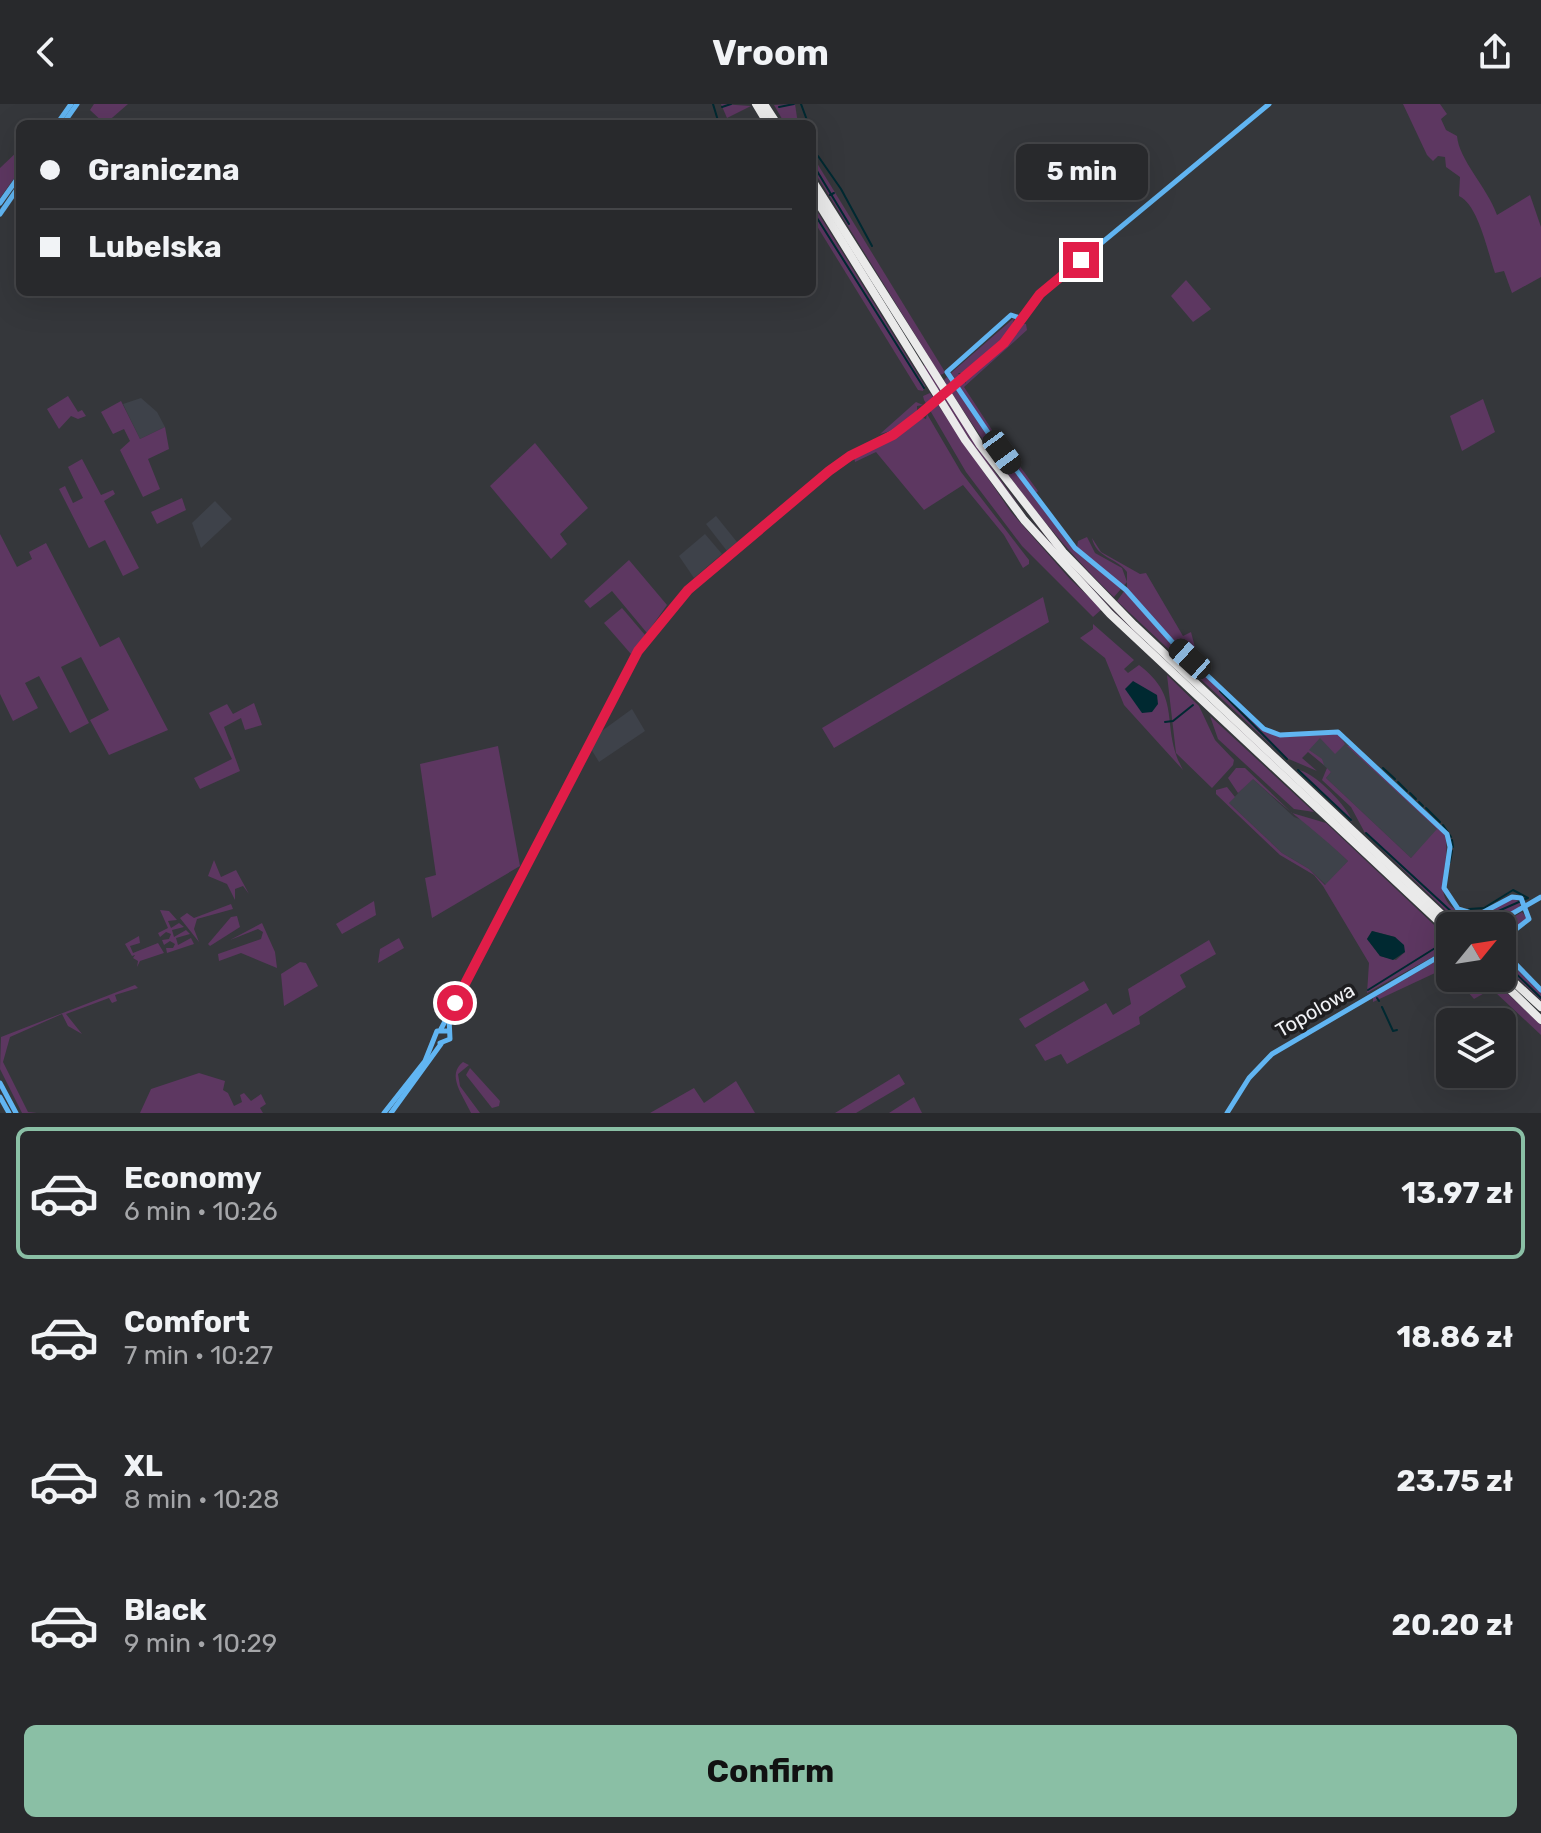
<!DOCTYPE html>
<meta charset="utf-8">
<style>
:root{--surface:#28292c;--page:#343538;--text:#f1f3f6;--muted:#a5a6a9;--line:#444548;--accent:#8abfa5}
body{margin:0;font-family:Rubik,sans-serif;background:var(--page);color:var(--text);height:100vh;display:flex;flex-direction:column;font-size:30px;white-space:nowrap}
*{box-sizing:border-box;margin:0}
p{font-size:26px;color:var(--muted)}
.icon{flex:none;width:44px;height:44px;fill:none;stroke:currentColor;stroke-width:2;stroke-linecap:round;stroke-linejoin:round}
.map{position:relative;height:1009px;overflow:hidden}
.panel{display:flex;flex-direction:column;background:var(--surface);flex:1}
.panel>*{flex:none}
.hud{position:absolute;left:16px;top:16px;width:800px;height:176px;border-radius:12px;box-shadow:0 8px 32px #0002,0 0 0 2px var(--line);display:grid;align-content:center;height:176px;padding:0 24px;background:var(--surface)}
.needle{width:52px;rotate:60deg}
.fabs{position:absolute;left:1436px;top:808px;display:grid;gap:16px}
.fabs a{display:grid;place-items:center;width:80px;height:80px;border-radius:12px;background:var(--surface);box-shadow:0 8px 32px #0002,0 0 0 2px var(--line);font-size:40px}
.end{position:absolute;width:36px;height:36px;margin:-18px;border:10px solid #e11d48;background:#fff;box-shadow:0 0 0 4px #fff}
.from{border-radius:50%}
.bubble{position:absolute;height:56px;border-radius:12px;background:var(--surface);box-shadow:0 8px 32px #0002,0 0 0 2px var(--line);font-size:26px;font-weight:700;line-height:56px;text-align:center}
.car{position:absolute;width:24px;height:48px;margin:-24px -12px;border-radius:10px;box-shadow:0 0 6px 2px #0007;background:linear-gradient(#222 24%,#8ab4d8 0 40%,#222 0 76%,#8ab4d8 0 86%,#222 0)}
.hud b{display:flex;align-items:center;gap:28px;height:76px;font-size:30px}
.hud b+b{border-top:2px solid var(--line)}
.hud i{width:20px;height:20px;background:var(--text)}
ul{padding:14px 0 0;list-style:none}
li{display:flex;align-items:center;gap:24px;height:132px;margin:0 16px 12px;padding:0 8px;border:4px solid transparent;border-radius:12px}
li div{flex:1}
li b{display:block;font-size:30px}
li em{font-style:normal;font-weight:700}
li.selected{border-color:var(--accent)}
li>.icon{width:72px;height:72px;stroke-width:1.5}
.cta{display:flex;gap:16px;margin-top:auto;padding:16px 24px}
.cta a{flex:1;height:92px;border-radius:12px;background:var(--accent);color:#111;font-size:32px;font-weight:700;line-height:92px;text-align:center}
header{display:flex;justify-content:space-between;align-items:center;height:104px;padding:0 24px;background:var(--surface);font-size:36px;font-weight:700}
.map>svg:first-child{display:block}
</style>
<header><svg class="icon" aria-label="back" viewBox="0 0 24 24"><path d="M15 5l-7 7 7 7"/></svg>Vroom<svg class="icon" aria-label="share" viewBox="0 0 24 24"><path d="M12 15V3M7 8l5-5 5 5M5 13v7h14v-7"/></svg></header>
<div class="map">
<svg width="1541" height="1009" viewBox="0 0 1541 1009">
<rect width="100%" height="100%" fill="#35373b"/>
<g fill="#3e424a">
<path d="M141 294 157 308 165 323 140 335 123 300Z"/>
<path d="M215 397 232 415 201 444 192 419Z"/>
<path d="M716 412 737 438 727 447 706 420Z"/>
<path d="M705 430 722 450 694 474 679 452Z"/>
<path d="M632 605 645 627 599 658 591 645 599 629Z"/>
<path d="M1310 632 1345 637 1438 726 1411 754 1326 674 1331 668 1302 641Z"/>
<path d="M1252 674 1294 713 1308 718 1348 757 1326 781 1309 765 1282 749 1229 699Z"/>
</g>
<g fill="#5d3761" fill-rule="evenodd">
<path d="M94 0H128L105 20 90 6Z"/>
<path d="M721 0 751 2 727 14Z"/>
<path d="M795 0 798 20H785L774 1Z"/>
<path d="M1403 0H1440L1447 10 1441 15 1446 26 1457 32C1459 56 1487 83 1497 111L1530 91 1541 123V173L1512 189 1504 167 1495 169C1488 149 1478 100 1459 92L1460 73 1446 63 1445 53 1438 52 1433 57 1427 51Z"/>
<path d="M20 45V66L0 94V64Z"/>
<path d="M812 51 945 268 943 270 940 271 812 64Z"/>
<path d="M812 99 925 282 923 287 918 286 812 114Z"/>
<path d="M1186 176 1211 205 1193 218 1171 192Z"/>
<path d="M1014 214C1010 237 981 254 963 269H958L966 280 965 276 1003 243 1021 220H1026L1027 226 964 283 992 326 990 328 951 269Z"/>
<path d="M924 260C955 308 985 356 1019 401 1107 514 1222 607 1326 705 1191 581 1049 462 950 306 943 294 923 271 924 260Z"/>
<path d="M947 273 1068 439 1108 473 1077 443 1078 437 1087 433 1095 449 1122 464 1127 478 1114 493C1054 436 995 357 946 280L944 276Z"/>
<path d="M930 289 1011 408 1070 475 1102 505 1093 513 1022 442 966 368 924 296 923 292Z"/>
<path d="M68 292 78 308 82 306 86 312 78 315 71 312 59 325 47 305Z"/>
<path d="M1483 295 1495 328 1462 347 1450 312Z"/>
<path d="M121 297 140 335 165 323 169 345 148 355 160 385 143 393 120 346 130 337 124 325 113 330 101 308Z"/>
<path d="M916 298 923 301 917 302V308L894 326 880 330Z"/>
<path d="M927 310 961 368 1029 456V460L1023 464 1004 431 963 381 924 406 876 348 855 358 854 352 889 336 921 313 926 315Z"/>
<path d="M994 327 1038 387 1036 389 991 330Z"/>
<path d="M535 339 588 404 560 430 567 440 551 455 490 382Z"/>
<path d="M82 355 101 391 113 386 115 390 104 397 139 464 123 472 105 436 89 444 59 385 65 382 73 399 83 394 68 363Z"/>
<path d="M182 394 186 406 157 420 151 408Z"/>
<path d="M0 430 17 463 32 455 29 448 46 439 100 543 119 533 168 626 109 651 90 616 109 606 81 553 61 563 89 619 70 629 39 572 25 579 38 604 13 617 0 590Z"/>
<path d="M1092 434 1101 448 1140 470 1146 469 1183 532 1191 528 1198 555 1172 536 1128 485C1166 541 1218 583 1268 629L1285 633 1339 630 1345 640 1335 650 1320 634 1309 646 1322 655 1324 661 1308 648 1302 654 1317 667 1284 653 1117 497 1127 483V468C1116 453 1096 454 1092 434Z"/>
<path d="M629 456 667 501 647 529 612 487 590 504 584 497Z"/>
<path d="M1043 493 1049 518 834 644 822 624Z"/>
<path d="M622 504 645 531 631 550 604 519Z"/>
<path d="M1093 520 1134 556 1124 565 1128 569 1139 561C1184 595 1159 621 1183 666L1124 601 1105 554 1080 534 1093 525Z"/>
<path d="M1167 571 1199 602 1215 636 1234 656 1233 661 1212 684 1176 649Z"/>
<path d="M254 599 262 621 245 626 241 614 224 623 240 667 200 685 194 674 232 655 209 609 227 600 233 610Z"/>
<path d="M1210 612 1314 708 1294 705 1218 635Z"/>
<path d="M1354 641 1445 731C1453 766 1422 799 1473 813L1513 794 1521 799 1518 805 1487 822 1483 816 1478 822H1462L1365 729 1351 703 1322 676 1327 664 1331 668 1326 674 1411 754 1437 725 1347 642Z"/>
<path d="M498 642 520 762 432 814 425 774 436 771 420 660Z"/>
<path d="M1236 664H1245L1292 709 1326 719 1450 836V843L1438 841 1440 849 1367 889 1369 859 1323 782 1314 771 1280 751 1216 690V686L1227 683 1235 693 1229 699 1282 749 1309 765 1325 781 1348 757C1317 727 1284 704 1253 675L1238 689 1228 674ZM1372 827 1395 833 1405 848 1396 856 1380 852 1367 835Z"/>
<path d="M1297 666C1310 664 1350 704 1352 718Z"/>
<path d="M214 756 221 773 236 766 249 790 243 782 235 785V796L227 780 208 772Z"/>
<path d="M374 797 376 811 342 830 336 820Z"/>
<path d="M231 800 233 805 197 815 194 825 199 838 180 814 187 809 194 814Z"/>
<path d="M160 806 169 807 177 816 168 817 171 824 179 819 184 823 172 826 174 833 186 826 190 830 176 834 178 841 191 834 194 840 167 849 166 844H173L175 840 170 837 164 841 162 836 169 835 171 830 166 828 160 833 158 829 168 824Z"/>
<path d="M1522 808 1527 814 1502 834V822H1498Z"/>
<path d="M237 812 240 823 210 842 208 840 231 813Z"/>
<path d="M262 819 275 848 277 864 241 849 219 857 218 850 261 835 263 828 258 825 230 836Z"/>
<path d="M139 832 140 839 130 842 133 849 158 839 164 849 140 857 137 863 138 857 133 854 135 851 132 852 125 840Z"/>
<path d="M399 834 404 844 378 859 380 845Z"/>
<path d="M1209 836 1216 850 1180 871 1186 883 1139 913 1140 920 1067 960 1061 950 1045 957 1035 941 1106 899 1113 911 1131 900 1128 885Z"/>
<path d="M1502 851 1541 889V896L1503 860Z"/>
<path d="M1443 853 1450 862 1373 898V894Z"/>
<path d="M300 858 306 859 318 882 284 902 281 870Z"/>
<path d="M1456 874H1475L1488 887 1474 895Z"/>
<path d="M1480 874H1491L1541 921V931Z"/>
<path d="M1084 877 1089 886 1025 924 1019 915Z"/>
<path d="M135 881 138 884 115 891 117 897 112 899 109 894 66 910 82 930 68 922 62 910 10 933 3 958 28 1008 37 1009H22L0 965 1 933Z"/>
<path d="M463 958 469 961 458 970 460 982 480 1009H471C463 991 446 971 463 958Z"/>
<path d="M470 964 500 997 499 1002 492 1004 466 971Z"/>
<path d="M199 969 225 977 223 986 228 989 234 1002 242 998 240 991 244 989 251 997 261 990 266 1000 260 1004 263 1009H140L151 985Z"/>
<path d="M899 970 905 980 856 1009H835Z"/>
<path d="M736 977 755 1009H650L694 984 704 999Z"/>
<path d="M914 993 922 1009H889Z"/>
</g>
<g fill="#002931">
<path d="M1133 577 1157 591 1158 600 1152 608 1142 609 1125 585Z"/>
<path d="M1372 827 1395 833 1404 841 1405 848 1393 856 1380 852 1367 835Z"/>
</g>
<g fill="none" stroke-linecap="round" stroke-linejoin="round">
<g stroke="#002931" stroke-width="2">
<path d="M713 0 719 20"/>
<path d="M801 0 808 19"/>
<path d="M722 3 731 0"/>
<path d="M779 3 794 0"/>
<path d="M751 20 756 17"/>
<path d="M818 52 841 85 872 142"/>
<path d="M814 62 849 120"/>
<path d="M830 91 834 89"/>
<path d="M812 106 924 284"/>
<path d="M1220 587 1287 655"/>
<path d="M1165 618 1173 617 1193 601"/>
<path d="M1383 664 1395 675"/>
<path d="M1298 666 1351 716"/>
<path d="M1398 678 1407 687"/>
<path d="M1410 689 1416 695"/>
<path d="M1419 698 1423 702"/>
<path d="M1426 704 1440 718"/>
<path d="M1443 721 1451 733"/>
<path d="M1366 729 1467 822"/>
<path d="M1452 736 1453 743"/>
<path d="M1450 758 1452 747"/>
<path d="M1456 809 1478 816 1528 794 1513 786 1484 804 1469 805"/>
<path d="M1502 856 1541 894"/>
<path d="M1368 886 1448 836"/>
<path d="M1377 894 1379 897"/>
<path d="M1382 903 1393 927 1397 926"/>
</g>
<g stroke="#61b5f2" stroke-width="5">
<path d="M57 20 71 0"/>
<path d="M63 20 77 0"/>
<path d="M0 99 20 71"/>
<path d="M0 110 20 81"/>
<path d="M1023 215 1011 211 947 268 989 330 1075 444 1126 486 1174 540 1264 625 1280 631 1338 628 1447 730 1450 743 1444 784 1458 805 1478 811 1512 793 1521 794 1529 815 1506 833 1503 847 1541 886"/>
<path d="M963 274 1004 239 1040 190 1269 0"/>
<path d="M1491 822 1541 793"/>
<path d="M441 925 638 547 687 487 829 367C857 344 891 334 919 311"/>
<path d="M440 939 450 935 449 914"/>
<path d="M0 979 16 1009"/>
<path d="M0 993 9 1009"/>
<path d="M384 1009 425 957 437 927H447"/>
<path d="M391 1009 441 940"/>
<path d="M1227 1009 1249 974 1272 950 1450 846"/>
</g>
<g stroke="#eaeaea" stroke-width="8">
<path d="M756 0 768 20"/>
<path d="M764 0 777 20"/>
<path d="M812 76 980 341 1063 448 1134 521 1454 822"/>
<path d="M812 89 965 336 1024 416 1110 510 1450 828"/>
<path d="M1502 867 1541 903"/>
<path d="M1498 874 1541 916"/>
</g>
<path stroke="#61b5f2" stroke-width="5" d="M919 311 963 274"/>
</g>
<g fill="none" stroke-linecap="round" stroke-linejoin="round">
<path stroke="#e11d48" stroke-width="10" d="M455 899 638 547 688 486 829 367 850 352 893 331 919 311 1004 239 1040 190 1081 156"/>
</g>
<g text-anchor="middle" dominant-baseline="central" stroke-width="7" stroke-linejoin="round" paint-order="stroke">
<g font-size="20" fill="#f1f2f5" stroke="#1e1e20">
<text transform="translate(1315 906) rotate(-30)">Topolowa</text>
</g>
</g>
</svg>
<div class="fabs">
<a><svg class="needle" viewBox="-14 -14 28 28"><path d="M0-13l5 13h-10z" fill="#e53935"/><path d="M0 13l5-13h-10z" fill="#a5a6a9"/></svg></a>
<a><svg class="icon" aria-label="layers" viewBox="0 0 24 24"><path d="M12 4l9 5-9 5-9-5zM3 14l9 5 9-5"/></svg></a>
</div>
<i class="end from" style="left:455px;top:899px"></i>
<i class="end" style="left:1081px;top:156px"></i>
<div class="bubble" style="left:1016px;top:40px;width:132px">5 min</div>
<i class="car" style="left:1002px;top:348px;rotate:144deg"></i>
<i class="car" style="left:1190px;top:555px;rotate:312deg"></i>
<div class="hud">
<b><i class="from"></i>Graniczna</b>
<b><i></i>Lubelska</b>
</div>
</div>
<section class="panel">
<ul>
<li class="selected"><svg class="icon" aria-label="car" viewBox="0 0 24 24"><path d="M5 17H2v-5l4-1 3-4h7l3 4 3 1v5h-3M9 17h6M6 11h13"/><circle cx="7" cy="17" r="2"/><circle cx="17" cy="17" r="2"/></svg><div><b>Economy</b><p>6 min · 10:26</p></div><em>13.97 zł</em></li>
<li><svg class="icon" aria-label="car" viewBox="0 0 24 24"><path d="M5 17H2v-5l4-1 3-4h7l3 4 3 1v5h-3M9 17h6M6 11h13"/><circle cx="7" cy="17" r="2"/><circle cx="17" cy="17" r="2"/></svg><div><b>Comfort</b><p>7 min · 10:27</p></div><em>18.86 zł</em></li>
<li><svg class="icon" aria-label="car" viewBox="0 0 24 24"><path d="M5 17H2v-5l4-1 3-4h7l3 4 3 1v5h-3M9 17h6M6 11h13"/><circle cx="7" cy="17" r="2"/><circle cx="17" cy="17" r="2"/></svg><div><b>XL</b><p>8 min · 10:28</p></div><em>23.75 zł</em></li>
<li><svg class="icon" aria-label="car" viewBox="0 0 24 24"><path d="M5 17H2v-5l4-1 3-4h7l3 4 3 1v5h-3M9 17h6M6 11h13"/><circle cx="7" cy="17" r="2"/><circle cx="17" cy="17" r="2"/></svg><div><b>Black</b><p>9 min · 10:29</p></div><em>20.20 zł</em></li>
</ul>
<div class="cta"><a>Confirm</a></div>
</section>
